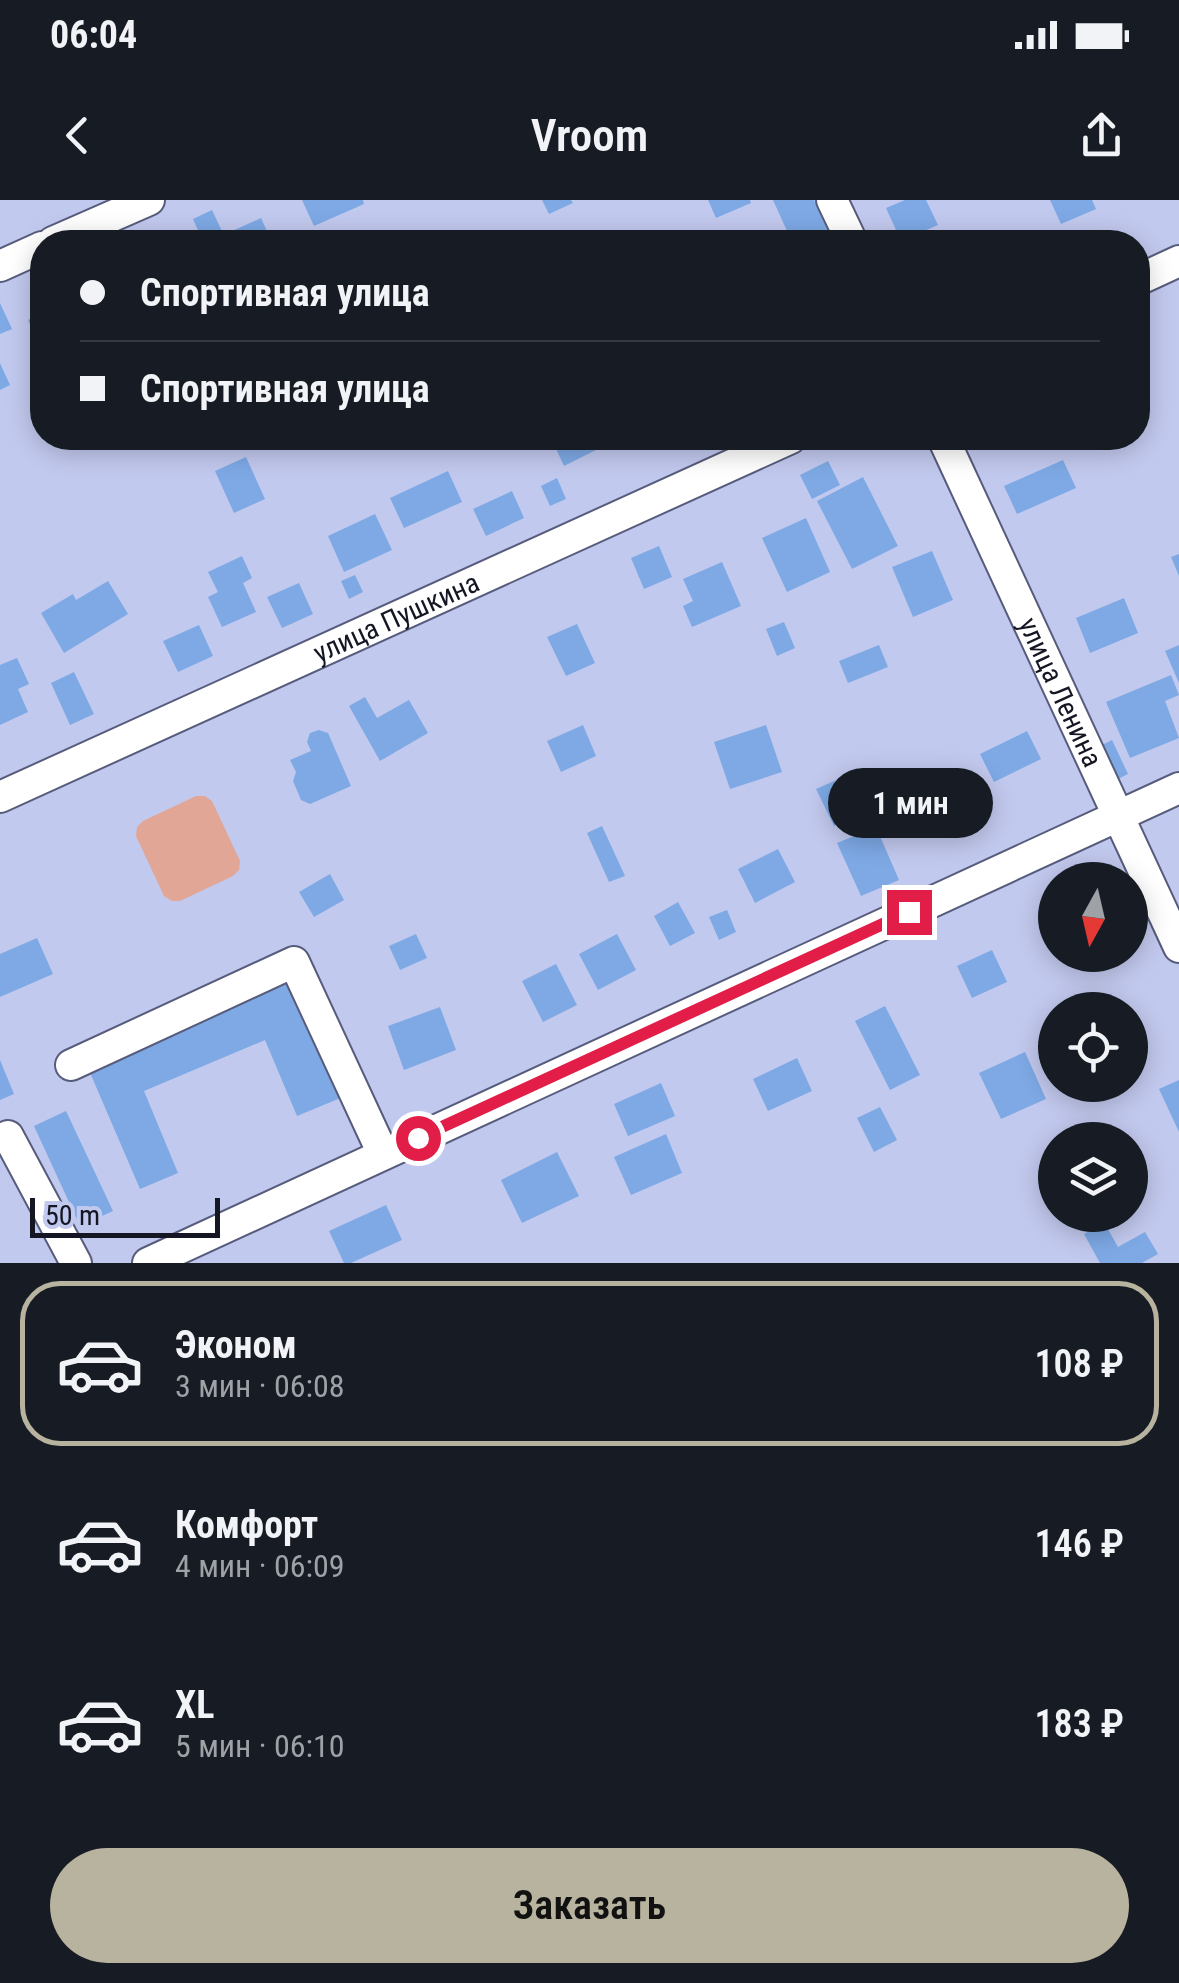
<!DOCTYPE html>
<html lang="ru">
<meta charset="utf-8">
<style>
:root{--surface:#171b24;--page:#242831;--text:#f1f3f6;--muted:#9ea1a6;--line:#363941;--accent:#b7b39e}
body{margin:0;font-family:"Roboto Condensed",sans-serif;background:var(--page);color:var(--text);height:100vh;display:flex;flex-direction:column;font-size:38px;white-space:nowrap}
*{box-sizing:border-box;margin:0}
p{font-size:32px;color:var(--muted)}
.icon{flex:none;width:55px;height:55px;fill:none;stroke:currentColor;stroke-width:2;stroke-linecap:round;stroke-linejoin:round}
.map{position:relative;height:1063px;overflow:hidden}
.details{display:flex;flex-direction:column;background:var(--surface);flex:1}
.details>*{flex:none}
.banner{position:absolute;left:30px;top:30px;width:1120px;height:220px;border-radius:40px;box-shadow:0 5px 25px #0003;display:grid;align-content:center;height:220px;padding:0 50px;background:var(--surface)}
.needle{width:65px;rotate:188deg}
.buttons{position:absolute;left:1038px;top:662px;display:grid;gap:20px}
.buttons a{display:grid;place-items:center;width:110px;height:110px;border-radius:50%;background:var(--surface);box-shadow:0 5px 25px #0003;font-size:50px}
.scale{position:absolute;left:30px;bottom:25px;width:190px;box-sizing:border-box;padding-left:10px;border:5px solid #141623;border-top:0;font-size:28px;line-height:35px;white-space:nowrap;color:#141623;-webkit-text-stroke:8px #c2c9ee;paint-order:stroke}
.end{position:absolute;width:45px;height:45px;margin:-22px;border:12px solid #e11d48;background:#fff;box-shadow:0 0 0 5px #fff}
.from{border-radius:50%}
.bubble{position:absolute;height:70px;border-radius:35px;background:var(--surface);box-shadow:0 5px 25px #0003;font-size:32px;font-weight:600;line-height:70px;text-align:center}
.banner b{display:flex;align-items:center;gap:35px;height:95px;font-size:38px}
.banner b+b{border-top:2px solid var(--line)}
.banner i{width:25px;height:25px;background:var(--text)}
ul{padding:18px 0 0;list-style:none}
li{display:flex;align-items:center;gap:30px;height:165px;margin:0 20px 15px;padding:0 30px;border:5px solid transparent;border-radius:40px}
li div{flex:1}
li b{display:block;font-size:38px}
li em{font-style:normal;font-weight:600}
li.on{border-color:var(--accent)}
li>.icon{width:90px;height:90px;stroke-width:1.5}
.primary-button{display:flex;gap:20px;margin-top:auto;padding:20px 50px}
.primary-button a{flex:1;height:115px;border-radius:60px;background:var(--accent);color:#111;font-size:40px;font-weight:600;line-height:115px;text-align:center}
.status{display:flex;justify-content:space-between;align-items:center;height:70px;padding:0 50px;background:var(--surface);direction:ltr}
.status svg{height:28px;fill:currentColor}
header{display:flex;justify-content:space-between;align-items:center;height:130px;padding:0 50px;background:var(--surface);font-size:45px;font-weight:600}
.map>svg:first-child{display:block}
</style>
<div class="status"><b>06:04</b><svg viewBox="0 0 49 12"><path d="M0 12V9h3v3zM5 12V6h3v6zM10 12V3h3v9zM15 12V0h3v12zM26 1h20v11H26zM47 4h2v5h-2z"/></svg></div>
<header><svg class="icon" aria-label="back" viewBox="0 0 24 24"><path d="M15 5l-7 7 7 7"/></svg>Vroom<svg class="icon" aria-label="share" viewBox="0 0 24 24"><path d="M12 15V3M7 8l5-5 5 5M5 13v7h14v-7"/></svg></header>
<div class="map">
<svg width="1179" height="1063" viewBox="0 0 1179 1063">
<rect width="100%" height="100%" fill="#c2c9ee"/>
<path fill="#e1a695" d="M196 596H205L212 601 240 661 239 670 233 676 180 701H172L164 696 136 636 137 627 143 621Z"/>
<g fill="#7ea9e5">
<path d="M302 0H363L364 4 314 26Z"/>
<path d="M542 0H571L573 3 549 14Z"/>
<path d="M708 0H750L751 3 716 18Z"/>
<path d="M773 0H814L833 42H792Z"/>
<path d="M905 0H926L938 25 901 41 886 8Z"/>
<path d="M1050 0H1092L1096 9 1061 24Z"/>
<path d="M212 10 227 42H203L193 19Z"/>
<path d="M261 18 272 42H235L230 32Z"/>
<path d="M408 32 413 42H385Z"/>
<path d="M0 103 12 129 0 134Z"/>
<path d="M42 113V152L28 120Z"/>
<path d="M0 163 10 185 0 190Z"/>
<path d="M551 238H637L611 250 608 244 564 266Z"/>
<path d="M246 257 265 299 234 313 215 271Z"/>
<path d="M1063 260 1076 288 1017 314 1004 286Z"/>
<path d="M828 261 840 285 812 299 800 275Z"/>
<path d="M448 271 462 302 404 328 390 298Z"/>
<path d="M863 277 898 346 852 369 817 301Z"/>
<path d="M557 278 566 299 550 306 541 286Z"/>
<path d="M512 291 524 318 486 336 473 309Z"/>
<path d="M375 314 392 350 344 372 328 336Z"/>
<path d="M806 318 830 372 787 392 762 338Z"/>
<path d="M659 346 672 377 644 389 631 358Z"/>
<path d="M932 351 953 400 913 417 892 367Z"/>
<path d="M1179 354V376L1171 357Z"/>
<path d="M242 356 252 378 243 383 256 412 222 427 208 397 218 392 208 372Z"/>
<path d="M722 362 741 406 692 427 683 406 693 401 683 379Z"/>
<path d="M355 375 363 392 349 399 341 381Z"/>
<path d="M108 381 128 414 64 453 41 413 73 394 76 400Z"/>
<path d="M299 383 313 414 282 428 267 397Z"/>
<path d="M1124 398 1138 433 1090 453 1076 418Z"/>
<path d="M784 422 795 448 777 456 766 429Z"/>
<path d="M577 424 595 463 566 476 547 437Z"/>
<path d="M199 425 213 456 178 472 163 441Z"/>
<path d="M879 445 888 467 848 483 839 461Z"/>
<path d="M1179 445V483L1165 451Z"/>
<path d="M17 458 29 484 18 489 28 512 0 525V465Z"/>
<path d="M74 472 94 514 70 525 51 483Z"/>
<path d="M1171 475 1179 495 1165 501 1179 538 1130 558 1106 502Z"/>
<path d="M365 497 377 518 409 500 428 533 380 561 349 506Z"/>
<path d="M583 525 596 556 561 572 547 541Z"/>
<path d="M766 525 782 572 730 589 714 542Z"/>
<path d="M319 530 328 533 351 586 310 604 301 600 293 581 296 572 290 560 311 551 307 542 310 533Z"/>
<path d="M1027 531 1041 559 994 582 980 554Z"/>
<path d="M1112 540 1128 574 1116 580 1100 546Z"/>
<path d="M935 572 949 607 895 629 881 595Z"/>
<path d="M850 574 867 611 834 626 816 589Z"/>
<path d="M602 626 625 676 609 682 587 633Z"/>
<path d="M876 627 899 680 861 696 837 643Z"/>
<path d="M778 649 795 682 755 703 738 669Z"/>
<path d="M330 674 344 700 314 717 299 692Z"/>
<path d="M678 702 695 733 670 746 654 716Z"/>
<path d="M727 710 736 732 719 740 709 717Z"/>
<path d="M1055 721V748L1045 726Z"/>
<path d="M416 734 427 758 400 770 389 746Z"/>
<path d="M617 734 636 770 598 790 579 754Z"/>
<path d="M37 738 53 774 0 797V754Z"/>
<path d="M992 750 1007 782 972 798 957 766Z"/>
<path d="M556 764 577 805 543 822 522 781Z"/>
<path d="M294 781 343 897 297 916 265 840 144 891 178 973 140 989 88 868Z"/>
<path d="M885 806 920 875 890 890 855 821Z"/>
<path d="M440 807 456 850 404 870 388 826Z"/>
<path d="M1025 852 1046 899 1001 919 979 873Z"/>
<path d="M797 858 812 891 768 911 753 879Z"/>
<path d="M0 860 14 894 0 900Z"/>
<path d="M1179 880V932L1159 889Z"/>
<path d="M661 883 675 916 628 936 614 904Z"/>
<path d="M880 907 897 940 874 952 857 918Z"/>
<path d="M66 911 113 1011 80 1026 34 926Z"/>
<path d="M666 934 682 973 631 995 614 957Z"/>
<path d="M557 952 579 996 522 1023 501 980Z"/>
<path d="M386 1005 402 1040 351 1063H344L329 1031Z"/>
<path d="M1104 1022 1118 1047 1145 1032 1158 1054 1142 1063H1100L1084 1034Z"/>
</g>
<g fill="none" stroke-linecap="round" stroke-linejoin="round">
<defs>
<g id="minor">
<path d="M832 0 852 42"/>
<path d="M53 42 149 0"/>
<path d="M0 66 42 47"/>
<path d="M1138 80 1179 61"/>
<path id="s1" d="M943 238 1179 747"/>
<path id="s2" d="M0 597 791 238"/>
<path d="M71 865 294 762 383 954"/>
<path d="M8 936 76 1063"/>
<path d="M148 1063 1179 588"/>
</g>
</defs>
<use href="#minor" stroke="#575c7c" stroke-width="34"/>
<use href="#minor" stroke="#fff" stroke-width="30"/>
</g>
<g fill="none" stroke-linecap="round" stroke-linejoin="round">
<path stroke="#e11d48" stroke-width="12" d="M418 938 909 712"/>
</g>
<g text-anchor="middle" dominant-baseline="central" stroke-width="8" stroke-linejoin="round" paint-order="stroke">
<g font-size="28" fill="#141623" stroke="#c2c9ee">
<text stroke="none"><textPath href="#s2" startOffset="435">улица Пушкина</textPath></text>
<text stroke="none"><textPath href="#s1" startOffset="280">улица Ленина</textPath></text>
</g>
</g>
</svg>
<div class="buttons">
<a><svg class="needle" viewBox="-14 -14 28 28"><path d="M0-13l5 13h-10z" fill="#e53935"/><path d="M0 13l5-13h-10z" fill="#9ea1a6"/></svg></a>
<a><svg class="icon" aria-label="locate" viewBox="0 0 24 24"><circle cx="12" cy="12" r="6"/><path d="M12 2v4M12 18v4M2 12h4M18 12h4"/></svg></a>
<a><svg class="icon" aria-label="layers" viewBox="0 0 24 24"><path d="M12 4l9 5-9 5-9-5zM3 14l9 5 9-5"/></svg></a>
</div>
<div class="scale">50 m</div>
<i class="end from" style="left:418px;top:938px"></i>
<i class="end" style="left:909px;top:712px"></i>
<div class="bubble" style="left:828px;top:568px;width:165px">1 мин</div>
<div class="banner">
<b><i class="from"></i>Спортивная улица</b>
<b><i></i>Спортивная улица</b>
</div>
</div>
<section class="details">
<ul>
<li class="on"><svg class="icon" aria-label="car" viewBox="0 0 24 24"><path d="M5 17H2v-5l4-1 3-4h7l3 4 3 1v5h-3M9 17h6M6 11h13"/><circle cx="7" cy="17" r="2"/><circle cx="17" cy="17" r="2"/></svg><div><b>Эконом</b><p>3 мин · 06:08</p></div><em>108 ₽</em></li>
<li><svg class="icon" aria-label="car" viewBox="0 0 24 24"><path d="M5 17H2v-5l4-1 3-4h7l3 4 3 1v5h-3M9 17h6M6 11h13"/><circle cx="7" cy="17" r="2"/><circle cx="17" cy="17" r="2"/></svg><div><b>Комфорт</b><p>4 мин · 06:09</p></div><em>146 ₽</em></li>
<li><svg class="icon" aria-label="car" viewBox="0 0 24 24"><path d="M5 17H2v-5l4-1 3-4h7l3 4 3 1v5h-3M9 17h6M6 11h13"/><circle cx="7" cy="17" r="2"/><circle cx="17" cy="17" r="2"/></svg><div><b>XL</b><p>5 мин · 06:10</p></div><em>183 ₽</em></li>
</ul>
<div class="primary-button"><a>Заказать</a></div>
</section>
